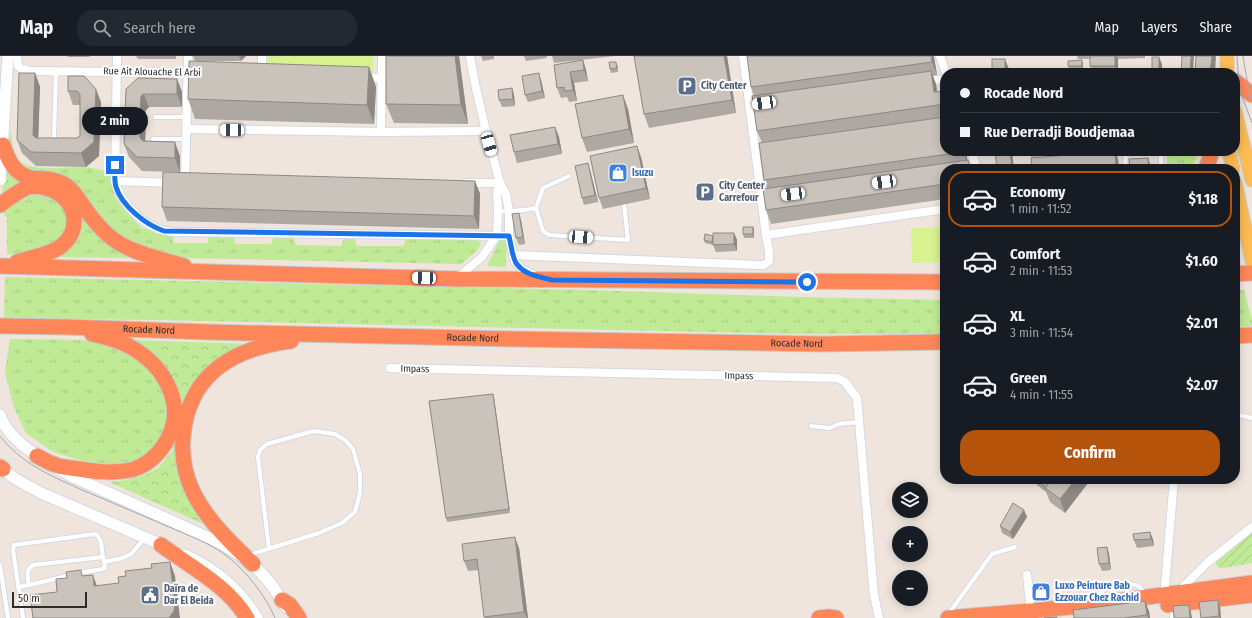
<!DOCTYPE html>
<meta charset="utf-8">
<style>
:root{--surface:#171b24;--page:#242831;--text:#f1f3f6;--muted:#9ea1a6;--line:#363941;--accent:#b45309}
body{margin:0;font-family:"Fira Sans Condensed",sans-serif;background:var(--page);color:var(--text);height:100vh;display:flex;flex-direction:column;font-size:15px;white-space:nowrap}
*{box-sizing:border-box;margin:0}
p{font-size:13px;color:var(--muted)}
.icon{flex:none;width:22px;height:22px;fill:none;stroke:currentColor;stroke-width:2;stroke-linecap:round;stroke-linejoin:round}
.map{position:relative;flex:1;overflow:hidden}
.sheet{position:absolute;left:940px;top:108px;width:300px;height:320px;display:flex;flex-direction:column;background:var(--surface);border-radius:16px;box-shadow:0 2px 10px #0003}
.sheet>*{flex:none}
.top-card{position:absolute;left:940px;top:12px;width:300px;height:88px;border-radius:16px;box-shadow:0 2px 10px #0003;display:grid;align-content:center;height:88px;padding:0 20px;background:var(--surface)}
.buttons{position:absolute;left:892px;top:426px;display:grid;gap:8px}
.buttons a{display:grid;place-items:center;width:36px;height:36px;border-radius:50%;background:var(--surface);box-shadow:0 2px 10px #0003;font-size:20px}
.scale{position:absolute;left:12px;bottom:10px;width:75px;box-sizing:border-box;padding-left:4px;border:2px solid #2c2c2c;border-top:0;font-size:11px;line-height:14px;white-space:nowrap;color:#2c2c2c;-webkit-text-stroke:3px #fff;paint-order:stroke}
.end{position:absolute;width:18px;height:18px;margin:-9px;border:5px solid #1a73e8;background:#fff;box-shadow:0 0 0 2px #fff}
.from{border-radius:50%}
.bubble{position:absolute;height:28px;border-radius:14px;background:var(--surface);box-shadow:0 2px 10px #0003;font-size:13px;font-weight:700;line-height:28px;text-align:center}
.car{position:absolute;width:12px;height:24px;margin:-12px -6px;border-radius:5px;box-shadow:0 0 3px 1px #0007;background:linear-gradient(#fff 24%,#345 0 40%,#fff 0 76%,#345 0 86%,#fff 0)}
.top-card b{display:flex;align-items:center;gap:14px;height:38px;font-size:15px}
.top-card b+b{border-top:1px solid var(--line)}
.top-card i{width:10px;height:10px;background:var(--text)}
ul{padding:7px 0 0;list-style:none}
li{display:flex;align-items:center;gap:12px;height:56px;margin:0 8px 6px;padding:0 12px;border:2px solid transparent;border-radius:16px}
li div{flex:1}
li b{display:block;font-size:15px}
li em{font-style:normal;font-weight:700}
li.active{border-color:var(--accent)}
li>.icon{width:36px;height:36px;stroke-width:1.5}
.cta{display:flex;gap:8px;margin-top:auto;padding:8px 20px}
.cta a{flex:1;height:46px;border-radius:16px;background:var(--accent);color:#fff;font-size:16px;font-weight:700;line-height:46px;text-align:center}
header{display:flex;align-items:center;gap:24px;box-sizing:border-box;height:56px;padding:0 20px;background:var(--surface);border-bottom:1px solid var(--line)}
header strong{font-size:19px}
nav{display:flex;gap:22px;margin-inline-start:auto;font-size:14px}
.search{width:280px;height:36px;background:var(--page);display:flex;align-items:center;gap:10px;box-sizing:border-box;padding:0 14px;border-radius:16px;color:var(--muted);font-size:15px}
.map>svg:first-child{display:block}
</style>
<header>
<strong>Map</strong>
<div class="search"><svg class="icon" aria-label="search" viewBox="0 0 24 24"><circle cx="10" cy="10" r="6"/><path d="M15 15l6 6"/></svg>Search here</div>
<nav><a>Map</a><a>Layers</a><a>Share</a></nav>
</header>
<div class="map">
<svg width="1252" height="562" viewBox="0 0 1252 562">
<defs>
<pattern id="grass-tufts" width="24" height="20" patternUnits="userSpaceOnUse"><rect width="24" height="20" fill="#c0ea95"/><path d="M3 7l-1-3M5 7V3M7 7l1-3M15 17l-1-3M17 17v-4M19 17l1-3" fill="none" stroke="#a5c981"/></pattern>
<pattern id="forest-crowns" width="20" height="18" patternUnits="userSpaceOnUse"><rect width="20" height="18" fill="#c0ea95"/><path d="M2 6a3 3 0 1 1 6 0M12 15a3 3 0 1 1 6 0" fill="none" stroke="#a5c981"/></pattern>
<pattern id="garden-furrows" width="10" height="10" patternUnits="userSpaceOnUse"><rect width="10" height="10" fill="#c0ea95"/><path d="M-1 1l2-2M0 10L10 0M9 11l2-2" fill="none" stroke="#a5c981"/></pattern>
</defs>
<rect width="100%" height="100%" fill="#efe5dd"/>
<g fill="url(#grass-tufts)">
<path d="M11 74C12 83 12 96 19 104 31 117 68 110 85 111 93 112 102 114 110 116L115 141 126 156 142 172 162 177 173 178V187H208V179L234 180 235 188H271L274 181H292L296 189 341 190 345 181H354L357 190H404L406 182 476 184 481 185C480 195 469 201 461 208L181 202 122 185 26 116 8 96Z"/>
<path d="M1167 95H1200L1191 113H1167Z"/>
<path d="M4 112 24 125 2 142Z"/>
<path d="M42 136 58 142 71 168 59 187 16 199 7 198V161H6L2 155 27 137Z"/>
<path d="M78 154 137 202 52 201Z"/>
<path d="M500 183H507L506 211 487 210Z"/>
<path d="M5 221 586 234 802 241 945 244V278H802L157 264 4 262Z"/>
<path d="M1235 234H1244L1252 264V270L1235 271Z"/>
<path d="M10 283 85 284 112 289 129 295 157 322 166 340 168 362 162 380 151 395 136 405 111 408 83 405 53 396 26 377 14 352 5 316Z"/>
</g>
<g fill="url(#forest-crowns)">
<path d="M129 284 254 288 183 354H178Z"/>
<path d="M176 377 208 470 109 426 121 425 142 420 158 412 172 395Z"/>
</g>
<path fill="url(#garden-furrows)" d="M1252 477V507L1224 512H1220L1216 509V505Z"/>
<g fill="#d8f290">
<path d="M268 0H373V16L268 15Z"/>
<path d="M945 171V206L912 207 911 172Z"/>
</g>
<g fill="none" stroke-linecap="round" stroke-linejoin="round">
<defs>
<g id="lane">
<path d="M155 61H186"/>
<path d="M54 82 56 14"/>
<path d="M153 83H186"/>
<path d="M1161 95V113"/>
<path d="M1125 113 1126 95"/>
<path d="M536 152 543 132 569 120"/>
<path d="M498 155C511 156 523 155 536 152L543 175 549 179 628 184 624 148"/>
<path d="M1235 358 1252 362"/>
<path d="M811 370 830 372 839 368 859 366"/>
<path d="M249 499 319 477 342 467 355 456 360 437V418L353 393 345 384 335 378 314 375 267 388 260 394 258 401 269 493"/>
<path d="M104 506 122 502 131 498 145 482"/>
<path d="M0 509 8 562"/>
<path d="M78 517 103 513 105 512 103 501"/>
<path d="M29 529 71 519"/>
<path d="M18 531 29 529C28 521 25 514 33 509L103 501C101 493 103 482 95 478L14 489 13 494 23 562"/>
<path d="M1093 544 1099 537 1111 530 1127 527 1139 530 1144 537"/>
<path d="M1170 553 1172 555V562"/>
<path d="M949 557 992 498 1015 491"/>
</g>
<g id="street">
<path d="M17 0 18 10 22 13 30 15 199 17"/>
<path d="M117 0 115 125C119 143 139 165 156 172 162 175 168 175 175 176L509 180"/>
<path d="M262 0V19"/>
<path d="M470 0 475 28 486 75 500 127 506 138 509 156V180L515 206 522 213 536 220"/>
<path d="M940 0 946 17"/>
<path d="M363 21 382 22"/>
<path d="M925 25 945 23"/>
<path d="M187 73 381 76 486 75"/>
<path d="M381 76 382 0"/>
<path d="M971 95 977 113"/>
<path d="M115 125 174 127"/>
<path d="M185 126 188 0"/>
<path d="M465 127H500"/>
<path d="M497 179 498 155 497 136 500 127"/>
<path d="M766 179 945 153"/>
<path d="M513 199 759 209H764L769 205V195L766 179 743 0"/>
<path d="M457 222 482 201 497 179"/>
<path d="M390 312 837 322 845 326 857 342 874 539 879 562"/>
<path d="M1027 519 1031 555"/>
<path d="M1179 535 1208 506 1252 471"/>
<path d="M1164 542 1174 423"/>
</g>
<g id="secondary">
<path d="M0 124 8 0"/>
<path d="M0 359C6 378 27 394 44 404"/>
<path d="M0 409C10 422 27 429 41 437L167 491"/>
<path d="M58 413 71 420 216 485C249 503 267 517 286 551"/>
<path d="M185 499C215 513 240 533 257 562"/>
</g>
<g id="primary">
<path d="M1227 0V17"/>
<path d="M1235 56 1252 124"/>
<path d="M1229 95 1233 113"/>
<path d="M1235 126 1252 205"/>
</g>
<g id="highway">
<path d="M1235 25 1252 39"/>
<path d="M3 89C8 103 13 116 28 121 34 123 40 122 47 123 54 124 61 126 67 130 74 135 79 144 84 151 91 161 99 171 108 179 128 197 159 202 184 210"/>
<path d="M1206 113 1212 95"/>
<path d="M0 149C8 143 18 135 28 131 37 129 45 131 52 134 76 145 83 174 60 191 47 200 31 201 17 206"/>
<path d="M0 210 456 223 945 226"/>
<path d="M1235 218 1252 217"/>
<path id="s1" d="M0 270 66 271 207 276 510 283 823 288 945 286"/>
<path d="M1235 280 1252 279"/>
<path d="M37 400C43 403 49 407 56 409 60 411 66 411 71 412 90 415 111 418 131 414 146 410 158 399 166 386 188 349 164 309 129 290 118 284 104 281 92 278"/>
<path d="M0 411 3 413"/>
<path d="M161 489C191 511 228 530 247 562"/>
<path d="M253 508C231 487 208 465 194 438 173 396 181 339 220 310 240 295 267 288 291 285"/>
<path d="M282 544 290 549 299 562"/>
<path d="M1168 549 1252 539"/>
<path d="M819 562 829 561 836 562"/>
<path d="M948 562 1031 555 1088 549 1252 527"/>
</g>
</defs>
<use href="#lane" stroke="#d2d9e6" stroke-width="6"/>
<use href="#street" stroke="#d2d9e6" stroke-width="10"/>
<use href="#secondary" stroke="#d2d9e6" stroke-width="13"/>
<use href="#primary" stroke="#c8c8c8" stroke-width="15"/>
<use href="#highway" stroke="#c8c8c8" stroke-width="17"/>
<use href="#lane" stroke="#fff" stroke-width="4"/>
<use href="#street" stroke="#fff" stroke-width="8"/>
<use href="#secondary" stroke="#fff" stroke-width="11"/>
<use href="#primary" stroke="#fdbb54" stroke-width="13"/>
<use href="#highway" stroke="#ff8658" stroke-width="15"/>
<g stroke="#9fa7b8" stroke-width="1">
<path d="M1237 0 1239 29 1242 40 1252 67"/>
<path d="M1243 0 1249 36 1252 46"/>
<path d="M0 380C21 407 49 419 80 433 109 445 138 458 167 470 187 479 210 487 227 500 247 516 265 539 275 562"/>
</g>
</g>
<g fill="#aea8a2">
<path d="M67 0H90L89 1H68Z"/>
<path d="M136 0H176V3H138Z"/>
<path d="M193 0H246L241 5H195Z"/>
<path d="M386 0H459L468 68 394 67 386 48Z"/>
<path d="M481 0H494V3L483 5Z"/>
<path d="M524 0H547V2L526 5Z"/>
<path d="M552 0H615L554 7Z"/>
<path d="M727 0 736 57 649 72 644 58Z"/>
<path d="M1077 0H1145V2L1118 3V17H1092L1090 10V3H1078Z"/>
<path d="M934 1 937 19 933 20 936 28 937 36 945 35V95H966L967 104 971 113H945V143L771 168 766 154 767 132 764 124 762 87 757 75 754 40 751 31Z"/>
<path d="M583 4 586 14 588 25 574 27 577 45 569 46 567 41 561 42 557 32 554 9Z"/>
<path d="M1083 8V13H1069L1068 10Z"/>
<path d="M618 9V16L611 17 610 13Z"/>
<path d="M369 11 376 31 374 68 195 63 188 43Z"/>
<path d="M35 17 40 31 38 82H77L80 80V49H73L68 35V20L101 46 99 100 86 111 36 110 22 97 17 84Z"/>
<path d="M177 23 182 36V51H149L146 54 145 85 180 100V116L142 115 129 101 124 88 126 33Z"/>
<path d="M541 24 545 42 528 46 525 39Z"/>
<path d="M512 32 514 39 515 50 502 51 499 44Z"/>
<path d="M628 53 634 87 587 96 582 82Z"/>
<path d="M555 71 559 81 562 98 517 107 514 96Z"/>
<path d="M1029 95H1046V100L1031 101Z"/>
<path d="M1087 95H1115L1118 103 1119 113H1032L1067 99Z"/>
<path d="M641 101 650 143 603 153 599 142Z"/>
<path d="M590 114 598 146 584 149 582 142Z"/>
<path d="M475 125 480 138 479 173 167 165 162 151Z"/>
<path d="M521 164 525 188 519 189 516 182Z"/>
<path d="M754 174V182H744L743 178Z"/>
<path d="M734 177 737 184V195L716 196 713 189 705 187 704 184 713 180Z"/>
<path d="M494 342 510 457 447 466 446 462Z"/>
<path d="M1034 423H1091L1065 457 1050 446 1046 436 1037 429Z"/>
<path d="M1024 454 1027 461 1013 483 1002 477 1000 470Z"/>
<path d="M1133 478 1153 483 1154 490 1137 492 1134 484Z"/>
<path d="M1107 491 1109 498 1111 514 1102 515 1099 508Z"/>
<path d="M519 492 528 562H485L479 514 468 515 464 505Z"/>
<path d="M1220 551 1221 562H1201Z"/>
<path d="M1149 555 1150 562H1074Z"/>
</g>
<g fill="#8d8884">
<path d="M239 0H246L241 5Z"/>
<path d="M455 0H459L468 68 461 49Z"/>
<path d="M724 0H727L736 57 732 44Z"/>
<path d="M931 0H934V1L937 19 932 6Z"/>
<path d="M1115 0H1117L1118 3V17L1115 10Z"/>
<path d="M1191 0H1194L1193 17H1190Z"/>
<path d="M1212 0H1216L1215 17H1210Z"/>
<path d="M1159 1 1162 8V17H1159Z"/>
<path d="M1005 3 1009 13V17H1005Z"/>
<path d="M583 4 586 14 588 25 584 14Z"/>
<path d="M1082 4 1083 8V13L1082 10Z"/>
<path d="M369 11 376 31 374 68 367 49Z"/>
<path d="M931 15 936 28 939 50 934 36Z"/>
<path d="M570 16 574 27 577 45 573 34Z"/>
<path d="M35 17 40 31 38 92 33 79Z"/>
<path d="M539 17 541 24 545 42 542 35Z"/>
<path d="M177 23 182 36V51L177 38Z"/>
<path d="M512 32 514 39 515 50 513 43Z"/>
<path d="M96 33 101 46 99 100 86 111 81 97Z"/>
<path d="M144 38 149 51 146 54 145 96 140 82 141 40Z"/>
<path d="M623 39 628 53 634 87 629 73Z"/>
<path d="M555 71 559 81 562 98 558 88Z"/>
<path d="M175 86 180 100V116L175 102Z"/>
<path d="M637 90 641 101 650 143 646 132Z"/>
<path d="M963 95H966L968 109Z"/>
<path d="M1010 95H1012L1014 113H1012Z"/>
<path d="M1115 95 1118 103 1119 113H1118L1116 108Z"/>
<path d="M1148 102 1152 113H1149Z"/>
<path d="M968 104 971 113H969Z"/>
<path d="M588 107 590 114 598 146 595 139Z"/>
<path d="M475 125 480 138 479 173 474 160Z"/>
<path d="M519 157 521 164 525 188 523 181Z"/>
<path d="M753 171 754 174V182L753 178Z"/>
<path d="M734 177 737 184V195L734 188Z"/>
<path d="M493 338 494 342 510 457 509 453Z"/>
<path d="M1076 423H1091L1065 457 1060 443Z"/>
<path d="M1024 454 1027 461 1013 483 1010 476Z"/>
<path d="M1150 476 1153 483 1154 490 1151 483Z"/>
<path d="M515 481 519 492 528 562H527L524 556Z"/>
<path d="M1107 491 1109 498 1111 514 1109 507Z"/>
<path d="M170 506 175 520 180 562H169Z"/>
<path d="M93 519 98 533 94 530Z"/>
<path d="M1218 544 1220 551 1221 562H1220L1219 560Z"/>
<path d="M1145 545 1149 555 1150 562H1148L1147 559Z"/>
<path d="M1189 549 1191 556 1192 562H1190Z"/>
</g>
<g fill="#cac3bc" stroke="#8d8884">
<path d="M386 0H455L461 49 386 48Z"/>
<path d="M634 0H724L732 44 644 58Z"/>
<path d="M747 0H931L932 6 751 31Z"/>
<rect x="1090" y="0" width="25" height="10"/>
<path d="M1182 0H1191L1190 17H1181Z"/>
<path d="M1196 0H1212L1210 17H1195Z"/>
<rect x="1152" y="1" width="7" height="16"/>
<rect x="992" y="3" width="13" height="14"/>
<path d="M583 4 584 14 570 16 573 34 565 35 564 31 557 32 554 9Z"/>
<path d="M1082 4V10H1068V5Z"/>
<path d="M189 5 369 11 367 49 188 43Z"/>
<path d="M609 6H616L617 12 610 13Z"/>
<path d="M931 15 934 36 945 35V48L757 75 752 40Z"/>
<rect x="1081" y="15" width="7" height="2"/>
<path d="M1112 16 1111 17H1100Z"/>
<path d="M19 17H35L33 79 36 82H77L80 80V38L77 35H68V20H84L96 33 94 86 81 97 31 96 17 84Z"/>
<path d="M539 17 542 35 525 39 522 20Z"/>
<path d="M138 22 177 23V38H144L141 40 140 60V82L143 85 175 86V102L137 101 124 88 126 33Z"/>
<path d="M512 32 513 43 499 44 498 34Z"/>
<path d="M623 39 629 73 582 82 575 48Z"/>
<path d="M945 61V95H963V96L764 124 759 87Z"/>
<path d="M555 71 558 88 514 96 510 79Z"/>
<path d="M637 90 646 132 599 142 590 100Z"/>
<path d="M995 95H1010L1012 113H997Z"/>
<path d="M1087 95H1115L1116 108 1067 113H1032L1031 102 1067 99V97Z"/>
<path d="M1148 102 1149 113H1130L1129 103Z"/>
<path d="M968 104 969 113H945V128L766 154 763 133Z"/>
<path d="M588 107 595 139 582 142 575 110Z"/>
<path d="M1165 112 1176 113H1165Z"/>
<path d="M163 116 475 125 474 160 162 151Z"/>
<path d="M519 157 523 181 516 182 512 158Z"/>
<rect x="743" y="171" width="10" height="7"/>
<path d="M713 177H734V188L713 189Z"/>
<path d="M705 178 713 180 712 186 704 184Z"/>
<path d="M493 338 509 453 446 462 429 345Z"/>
<path d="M1036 423H1052L1046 431Z"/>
<path d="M1052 423H1076L1060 443 1045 432Z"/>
<path d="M1013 447 1024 454 1010 476 1000 470Z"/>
<path d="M1150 476 1151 483 1134 484 1133 478Z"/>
<path d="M515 481 524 556 484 561 477 503 464 505 462 488Z"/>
<path d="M1107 491 1109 507 1099 508 1097 492Z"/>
<path d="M170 506 175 548 174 555 169 562H33L30 539 57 536 56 523 67 522 66 516 81 514 82 520 93 519 94 530 119 527 118 521 126 520 125 515 152 512 151 508Z"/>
<path d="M1218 544 1219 560 1201 562 1199 546Z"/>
<path d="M1145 545 1147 559 1123 562H1074L1073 554Z"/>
<path d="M1189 549 1190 562H1174L1173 550Z"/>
<path d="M1057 561V562H1044Z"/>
</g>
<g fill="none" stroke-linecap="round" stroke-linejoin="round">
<path stroke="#1a73e8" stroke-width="5" d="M115 109C115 117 114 124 116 131 122 150 146 169 164 175L509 180C511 188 512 200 516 207 524 219 540 221 552 224L807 226"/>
</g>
<defs>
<symbol id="parking-square" viewBox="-11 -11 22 22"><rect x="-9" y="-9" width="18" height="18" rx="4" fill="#5c6f8a" stroke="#fff"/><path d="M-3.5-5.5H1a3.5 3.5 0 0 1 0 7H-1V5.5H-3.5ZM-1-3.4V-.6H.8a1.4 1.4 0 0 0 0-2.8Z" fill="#fff"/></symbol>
<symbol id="shop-square" viewBox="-11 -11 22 22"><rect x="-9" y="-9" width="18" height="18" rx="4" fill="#3f7fe0" stroke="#fff"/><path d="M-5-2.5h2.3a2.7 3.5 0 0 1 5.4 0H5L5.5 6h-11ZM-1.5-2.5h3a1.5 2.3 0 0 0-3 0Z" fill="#fff"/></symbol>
<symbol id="civic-square" viewBox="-11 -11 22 22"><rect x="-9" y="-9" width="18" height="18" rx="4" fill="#5c6f8a" stroke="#fff"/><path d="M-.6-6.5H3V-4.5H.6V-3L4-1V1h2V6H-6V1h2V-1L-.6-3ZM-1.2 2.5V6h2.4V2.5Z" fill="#fff"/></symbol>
</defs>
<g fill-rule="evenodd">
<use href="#parking-square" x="676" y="19" width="22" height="22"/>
<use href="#shop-square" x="607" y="106" width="22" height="22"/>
<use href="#parking-square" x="694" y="125" width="22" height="22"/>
<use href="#shop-square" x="1030" y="525" width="22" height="22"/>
<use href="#civic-square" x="139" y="528" width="22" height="22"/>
</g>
<g text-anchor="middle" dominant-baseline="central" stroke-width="4" stroke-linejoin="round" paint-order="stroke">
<g font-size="10" fill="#2c2c2c" stroke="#fff">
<text transform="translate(152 16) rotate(1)">Rue Ait Alouache El Arbi</text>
<text stroke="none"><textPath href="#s1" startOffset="149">Rocade Nord</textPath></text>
<text stroke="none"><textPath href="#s1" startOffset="473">Rocade Nord</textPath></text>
<text stroke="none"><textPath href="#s1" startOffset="797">Rocade Nord</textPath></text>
<text transform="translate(415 313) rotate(1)">Impass</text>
<text transform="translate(739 320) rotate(1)">Impass</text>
</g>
<g font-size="10" font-weight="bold" fill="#4e5e75" stroke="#fff" text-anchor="start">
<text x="701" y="30">City Center</text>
<text x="719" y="130">City Center<tspan x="719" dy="12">Carrefour</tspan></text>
<text x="164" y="533">Daïra de<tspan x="164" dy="12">Dar El Beida</tspan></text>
</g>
<g font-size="10" font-weight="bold" fill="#366cbe" stroke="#fff" text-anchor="start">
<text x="632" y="117">Isuzu</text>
<text x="1055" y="530">Luxo Peinture Bab<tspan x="1055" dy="12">Ezzouar Chez Rachid</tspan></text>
</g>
</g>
</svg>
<div class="buttons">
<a><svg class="icon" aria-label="layers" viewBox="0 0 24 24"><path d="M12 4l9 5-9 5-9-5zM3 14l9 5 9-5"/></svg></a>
<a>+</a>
<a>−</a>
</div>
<div class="scale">50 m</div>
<i class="end from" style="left:807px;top:226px"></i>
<i class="end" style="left:115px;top:109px"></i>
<div class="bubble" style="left:82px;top:51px;width:66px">2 min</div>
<i class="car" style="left:764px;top:47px;rotate:262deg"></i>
<i class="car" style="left:232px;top:74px;rotate:271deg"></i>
<i class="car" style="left:489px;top:88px;rotate:164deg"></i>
<i class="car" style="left:884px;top:126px;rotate:262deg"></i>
<i class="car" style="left:793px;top:138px;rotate:263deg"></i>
<i class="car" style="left:581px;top:181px;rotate:94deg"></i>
<i class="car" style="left:424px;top:222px;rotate:272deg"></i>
<div class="top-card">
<b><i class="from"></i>Rocade Nord</b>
<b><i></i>Rue Derradji Boudjemaa</b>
</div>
<section class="sheet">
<ul>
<li class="active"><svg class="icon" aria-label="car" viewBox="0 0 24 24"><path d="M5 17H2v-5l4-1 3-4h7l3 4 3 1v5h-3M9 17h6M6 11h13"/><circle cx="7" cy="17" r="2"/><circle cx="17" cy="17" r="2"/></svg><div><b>Economy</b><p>1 min · 11:52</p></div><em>$1.18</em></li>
<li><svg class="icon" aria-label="car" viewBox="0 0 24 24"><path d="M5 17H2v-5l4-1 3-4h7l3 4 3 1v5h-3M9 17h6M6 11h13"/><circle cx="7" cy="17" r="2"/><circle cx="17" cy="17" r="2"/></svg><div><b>Comfort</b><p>2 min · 11:53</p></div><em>$1.60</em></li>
<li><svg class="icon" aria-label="car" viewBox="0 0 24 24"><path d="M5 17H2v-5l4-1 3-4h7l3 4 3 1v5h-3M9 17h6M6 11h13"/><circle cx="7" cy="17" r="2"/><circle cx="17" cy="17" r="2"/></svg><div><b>XL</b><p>3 min · 11:54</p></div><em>$2.01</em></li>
<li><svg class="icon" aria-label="car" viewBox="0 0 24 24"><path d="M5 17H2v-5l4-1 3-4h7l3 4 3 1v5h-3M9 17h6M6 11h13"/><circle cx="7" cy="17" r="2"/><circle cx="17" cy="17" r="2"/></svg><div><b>Green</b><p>4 min · 11:55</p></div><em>$2.07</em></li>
</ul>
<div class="cta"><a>Confirm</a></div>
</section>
</div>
